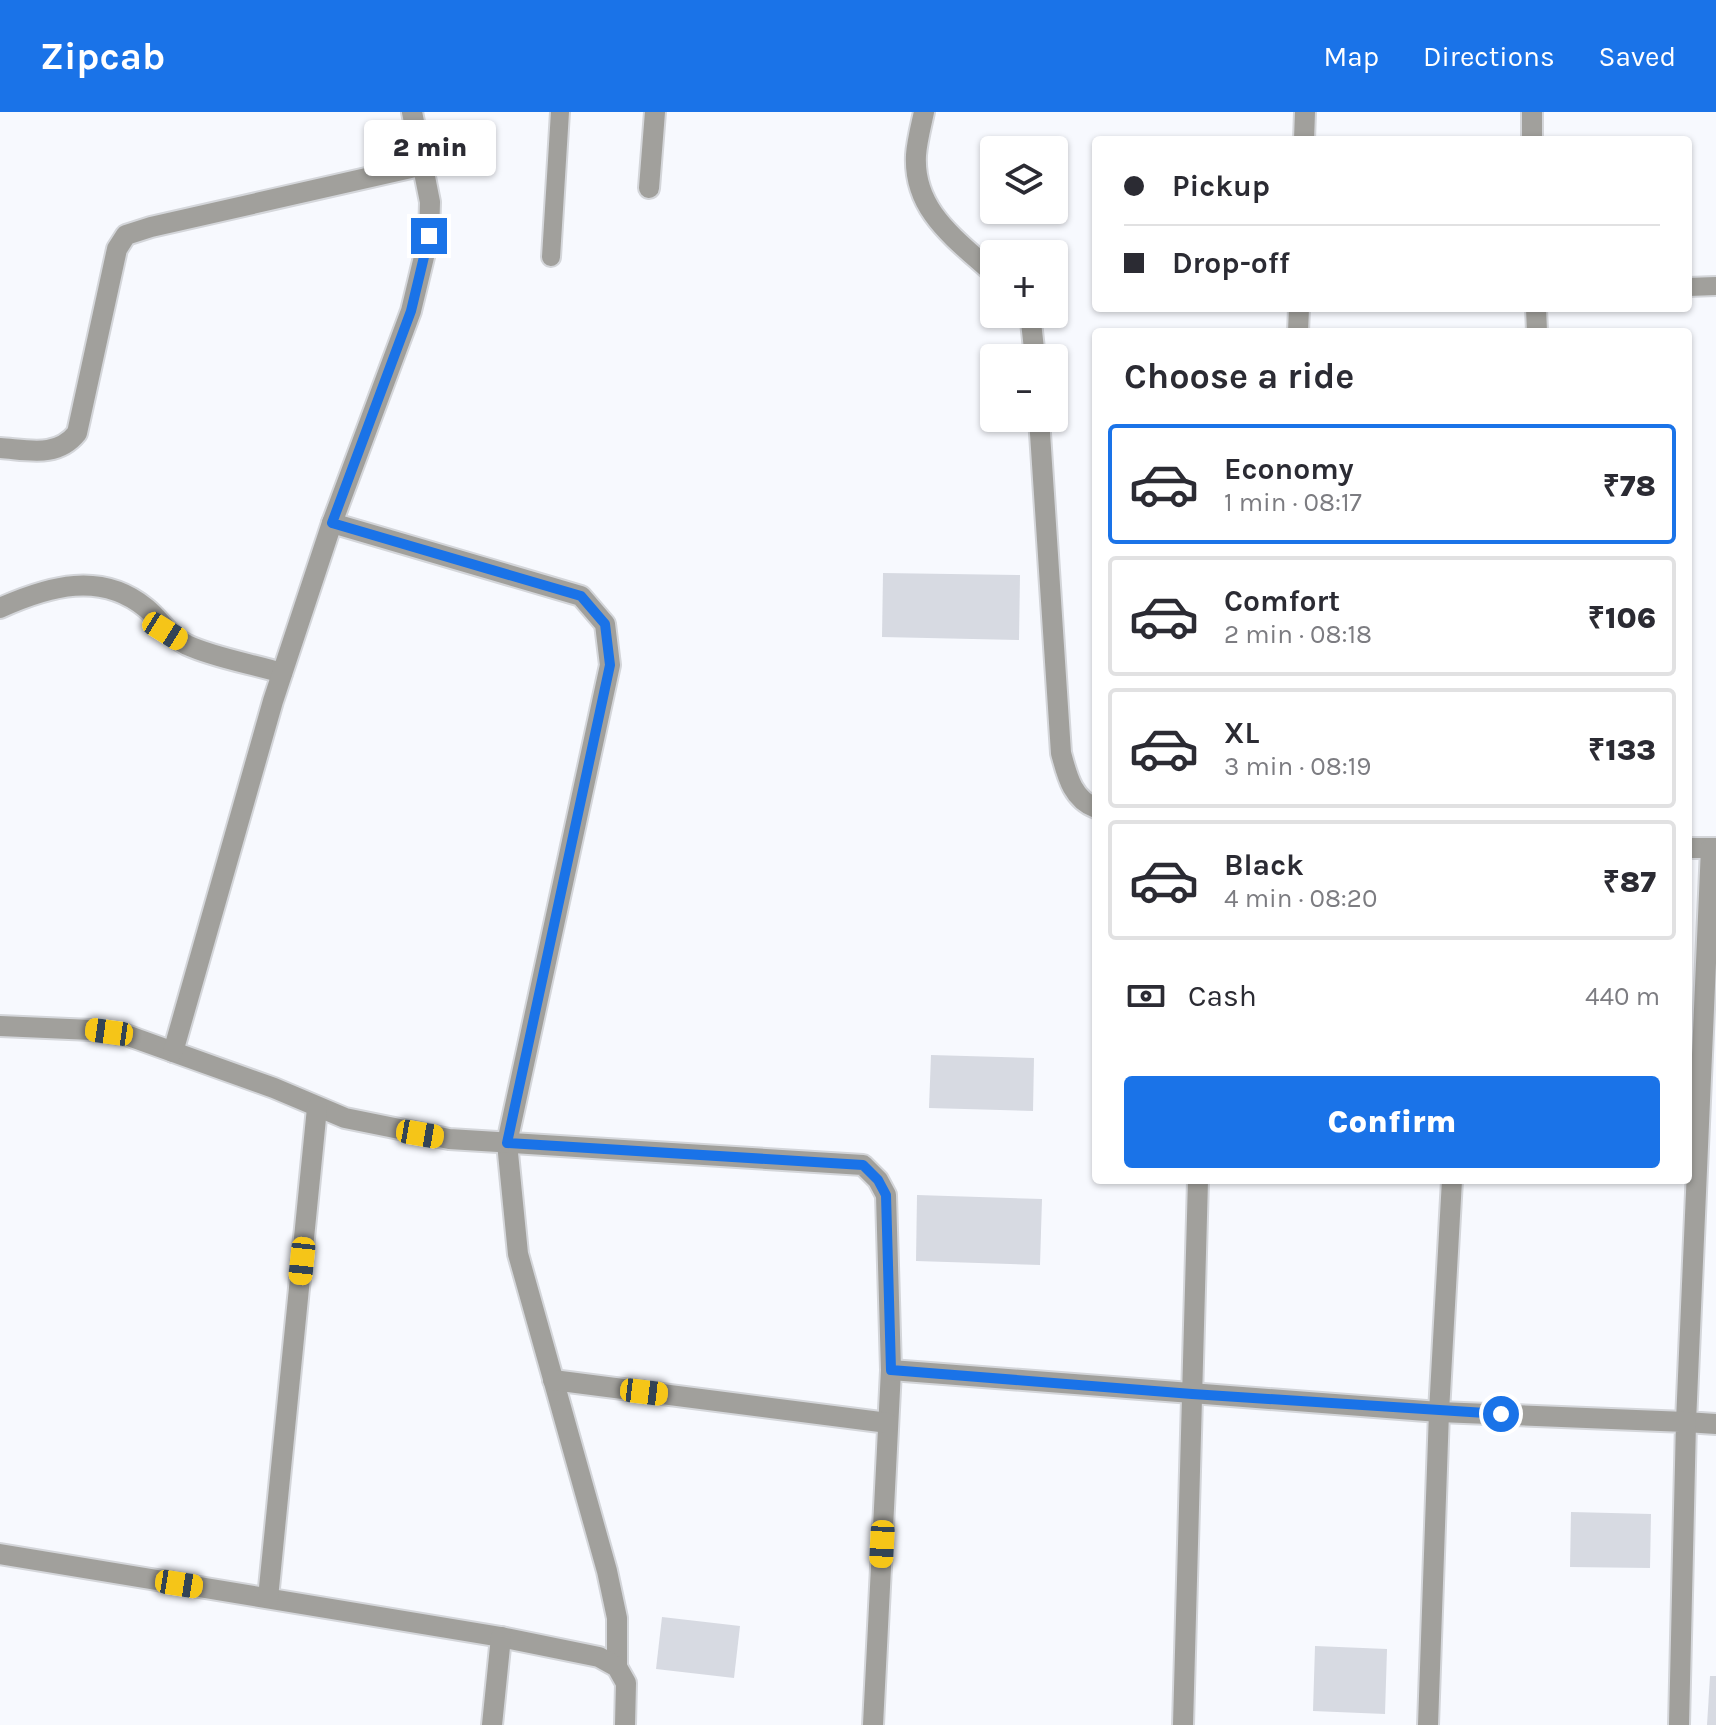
<!DOCTYPE html>
<meta charset="utf-8">
<style>
:root{--surface:#fff;--page:#f2f2f3;--text:#2b2b33;--muted:#7c7c81;--line:#e1e1e2;--accent:#1a73e8}
body{margin:0;font-family:Karla,sans-serif;background:var(--page);color:var(--text);height:100vh;display:flex;flex-direction:column;font-size:30px;white-space:nowrap}
*{box-sizing:border-box;margin:0}
p{font-size:26px;color:var(--muted)}
.icon{flex:none;width:44px;height:44px;fill:none;stroke:currentColor;stroke-width:2;stroke-linecap:round;stroke-linejoin:round}
.map{position:relative;flex:1;overflow:hidden}
.details{position:absolute;left:1092px;top:216px;width:600px;height:856px;display:flex;flex-direction:column;background:var(--surface);border-radius:8px;box-shadow:0 2px 6px #0004}
.details>*{flex:none}
.banner{position:absolute;left:1092px;top:24px;width:600px;height:176px;border-radius:8px;box-shadow:0 2px 6px #0004;display:grid;align-content:center;height:176px;padding:0 32px;background:var(--surface)}
.tools{position:absolute;left:980px;top:24px;display:grid;gap:16px}
.tools a{display:grid;place-items:center;width:88px;height:88px;border-radius:8px;background:var(--surface);box-shadow:0 2px 6px #0004;font-size:40px}
.end{position:absolute;width:36px;height:36px;margin:-18px;border:10px solid #1a73e8;background:#fff;box-shadow:0 0 0 4px #fff}
.from{border-radius:50%}
.bubble{position:absolute;height:56px;border-radius:8px;background:var(--surface);box-shadow:0 2px 6px #0004;font-size:26px;font-weight:800;line-height:56px;text-align:center}
.car{position:absolute;width:24px;height:48px;margin:-24px -12px;border-radius:10px;box-shadow:0 0 6px 2px #0007;background:linear-gradient(#f5c518 24%,#345 0 40%,#f5c518 0 76%,#345 0 86%,#f5c518 0)}
.banner b{display:flex;align-items:center;gap:28px;height:76px;font-size:30px}
.banner b+b{border-top:2px solid var(--line)}
.banner i{width:20px;height:20px;background:var(--text)}
ul{padding:0;list-style:none}
li{display:flex;align-items:center;gap:24px;height:120px;margin:0 16px 12px;padding:0 16px;border:4px solid var(--line);border-radius:8px}
li div{flex:1}
li b{display:block;font-size:30px}
li em{font-style:normal;font-weight:800}
li.selected{border-color:var(--accent)}
li>.icon{width:72px;height:72px;stroke-width:1.5}
h2{padding:0 32px;font-size:36px;line-height:96px}
.pay{display:flex;align-items:center;gap:20px;height:88px;padding:0 32px;font-size:30px}
.pay p{margin-inline-start:auto}
.action{display:flex;gap:16px;margin-top:auto;padding:16px 32px}
.action a{flex:1;height:92px;border-radius:8px;background:var(--accent);color:#fff;font-size:32px;font-weight:800;line-height:92px;text-align:center}
header{display:flex;align-items:center;gap:48px;box-sizing:border-box;height:112px;padding:0 40px;background:var(--accent);color:#fff}
header strong{font-size:38px}
nav{display:flex;gap:44px;margin-inline-start:auto;font-size:28px}
.map>svg:first-child{display:block}
</style>
<header>
<strong>Zipcab</strong>
<nav><a>Map</a><a>Directions</a><a>Saved</a></nav>
</header>
<div class="map">
<svg width="1716" height="1613" viewBox="0 0 1716 1613">
<rect width="100%" height="100%" fill="#f7f9fe"/>
<g fill="#d7dae2">
<path d="M883 461 1020 463 1019 528 882 525Z"/>
<path d="M931 943 1034 946 1033 999 929 996Z"/>
<path d="M917 1083 1042 1087 1040 1153 916 1149Z"/>
<path d="M1571 1400 1651 1402 1650 1456 1570 1455Z"/>
<path d="M662 1505 740 1514 734 1566 656 1557Z"/>
<path d="M1315 1534 1387 1537 1385 1602 1313 1599Z"/>
<path d="M1710 1564H1716V1613H1707Z"/>
</g>
<g fill="none" stroke-linecap="round" stroke-linejoin="round">
<defs>
<g id="service">
<path d="M551 145 560 0"/>
<path d="M1688 175 1716 174"/>
</g>
<g id="minor">
<path d="M924 0C921 14 917 29 916 43 913 99 956 127 994 162"/>
<path d="M1532 0V28"/>
<path d="M1304 28 1305 0"/>
<path d="M649 76 655 0"/>
<path d="M1536 196 1537 220"/>
<path d="M1026 202 1031 210 1035 246"/>
<path d="M1298 220 1299 196"/>
<path d="M1039 306 1061 641C1067 663 1072 687 1096 696"/>
<path d="M0 336C29 338 57 346 77 321L117 137 126 123 151 115 424 53"/>
<path d="M332 411 581 484 605 512 610 553 507 1031 518 1142 607 1459 617 1506V1555"/>
<path d="M0 496C49 474 101 459 146 496 161 508 167 523 187 533 215 546 253 552 282 561"/>
<path d="M1688 736H1716"/>
<path d="M1711 736 1686 1310 1716 1312"/>
<path d="M0 914 92 918 126 923 274 976 345 1006 449 1027 863 1053 878 1068 886 1083 891 1258 873 1613"/>
<path d="M173 940 273 589 332 411 411 199 429 124 430 90 412 0"/>
<path d="M891 1258 1439 1300 1686 1310 1679 1613"/>
<path d="M553 1268 888 1311"/>
<path d="M0 1442 501 1525 599 1545 617 1555 626 1571 625 1613"/>
<path d="M268 1486 317 996"/>
<path d="M492 1613 501 1525"/>
<path d="M1183 1613 1198 1068"/>
<path d="M1428 1613 1439 1300 1452 1068"/>
</g>
</defs>
<use href="#service" stroke="#d4d6da" stroke-width="22"/>
<use href="#minor" stroke="#d4d6da" stroke-width="24"/>
<use href="#service" stroke="#a1a09c" stroke-width="18"/>
<use href="#minor" stroke="#a1a09c" stroke-width="20"/>
</g>
<g fill="none" stroke-linecap="round" stroke-linejoin="round">
<path stroke="#1a73e8" stroke-width="10" d="M429 124 411 199 332 411 581 484 605 512 610 553 507 1031 863 1053 878 1068 886 1083 891 1258 1192 1282 1501 1302"/>
</g>
</svg>
<div class="tools">
<a><svg class="icon" aria-label="layers" viewBox="0 0 24 24"><path d="M12 4l9 5-9 5-9-5zM3 14l9 5 9-5"/></svg></a>
<a>+</a>
<a>−</a>
</div>
<i class="end from" style="left:1501px;top:1302px"></i>
<i class="end" style="left:429px;top:124px"></i>
<div class="bubble" style="left:364px;top:8px;width:132px">2 min</div>
<i class="car" style="left:165px;top:519px;rotate:122deg"></i>
<i class="car" style="left:109px;top:920px;rotate:278deg"></i>
<i class="car" style="left:420px;top:1022px;rotate:100deg"></i>
<i class="car" style="left:302px;top:1149px;rotate:186deg"></i>
<i class="car" style="left:644px;top:1280px;rotate:97deg"></i>
<i class="car" style="left:882px;top:1432px;rotate:183deg"></i>
<i class="car" style="left:179px;top:1472px;rotate:99deg"></i>
<div class="banner">
<b><i class="from"></i>Pickup</b>
<b><i></i>Drop-off</b>
</div>
<section class="details">
<h2>Choose a ride</h2>
<ul>
<li class="selected"><svg class="icon" aria-label="car" viewBox="0 0 24 24"><path d="M5 17H2v-5l4-1 3-4h7l3 4 3 1v5h-3M9 17h6M6 11h13"/><circle cx="7" cy="17" r="2"/><circle cx="17" cy="17" r="2"/></svg><div><b>Economy</b><p>1 min · 08:17</p></div><em>₹78</em></li>
<li><svg class="icon" aria-label="car" viewBox="0 0 24 24"><path d="M5 17H2v-5l4-1 3-4h7l3 4 3 1v5h-3M9 17h6M6 11h13"/><circle cx="7" cy="17" r="2"/><circle cx="17" cy="17" r="2"/></svg><div><b>Comfort</b><p>2 min · 08:18</p></div><em>₹106</em></li>
<li><svg class="icon" aria-label="car" viewBox="0 0 24 24"><path d="M5 17H2v-5l4-1 3-4h7l3 4 3 1v5h-3M9 17h6M6 11h13"/><circle cx="7" cy="17" r="2"/><circle cx="17" cy="17" r="2"/></svg><div><b>XL</b><p>3 min · 08:19</p></div><em>₹133</em></li>
<li><svg class="icon" aria-label="car" viewBox="0 0 24 24"><path d="M5 17H2v-5l4-1 3-4h7l3 4 3 1v5h-3M9 17h6M6 11h13"/><circle cx="7" cy="17" r="2"/><circle cx="17" cy="17" r="2"/></svg><div><b>Black</b><p>4 min · 08:20</p></div><em>₹87</em></li>
</ul>
<div class="pay"><svg class="icon" aria-label="cash" viewBox="0 0 24 24"><path d="M3 7h18v10H3z"/><circle cx="12" cy="12" r="2"/></svg>Cash<p>440 m</p></div>
<div class="action"><a>Confirm</a></div>
</section>
</div>
